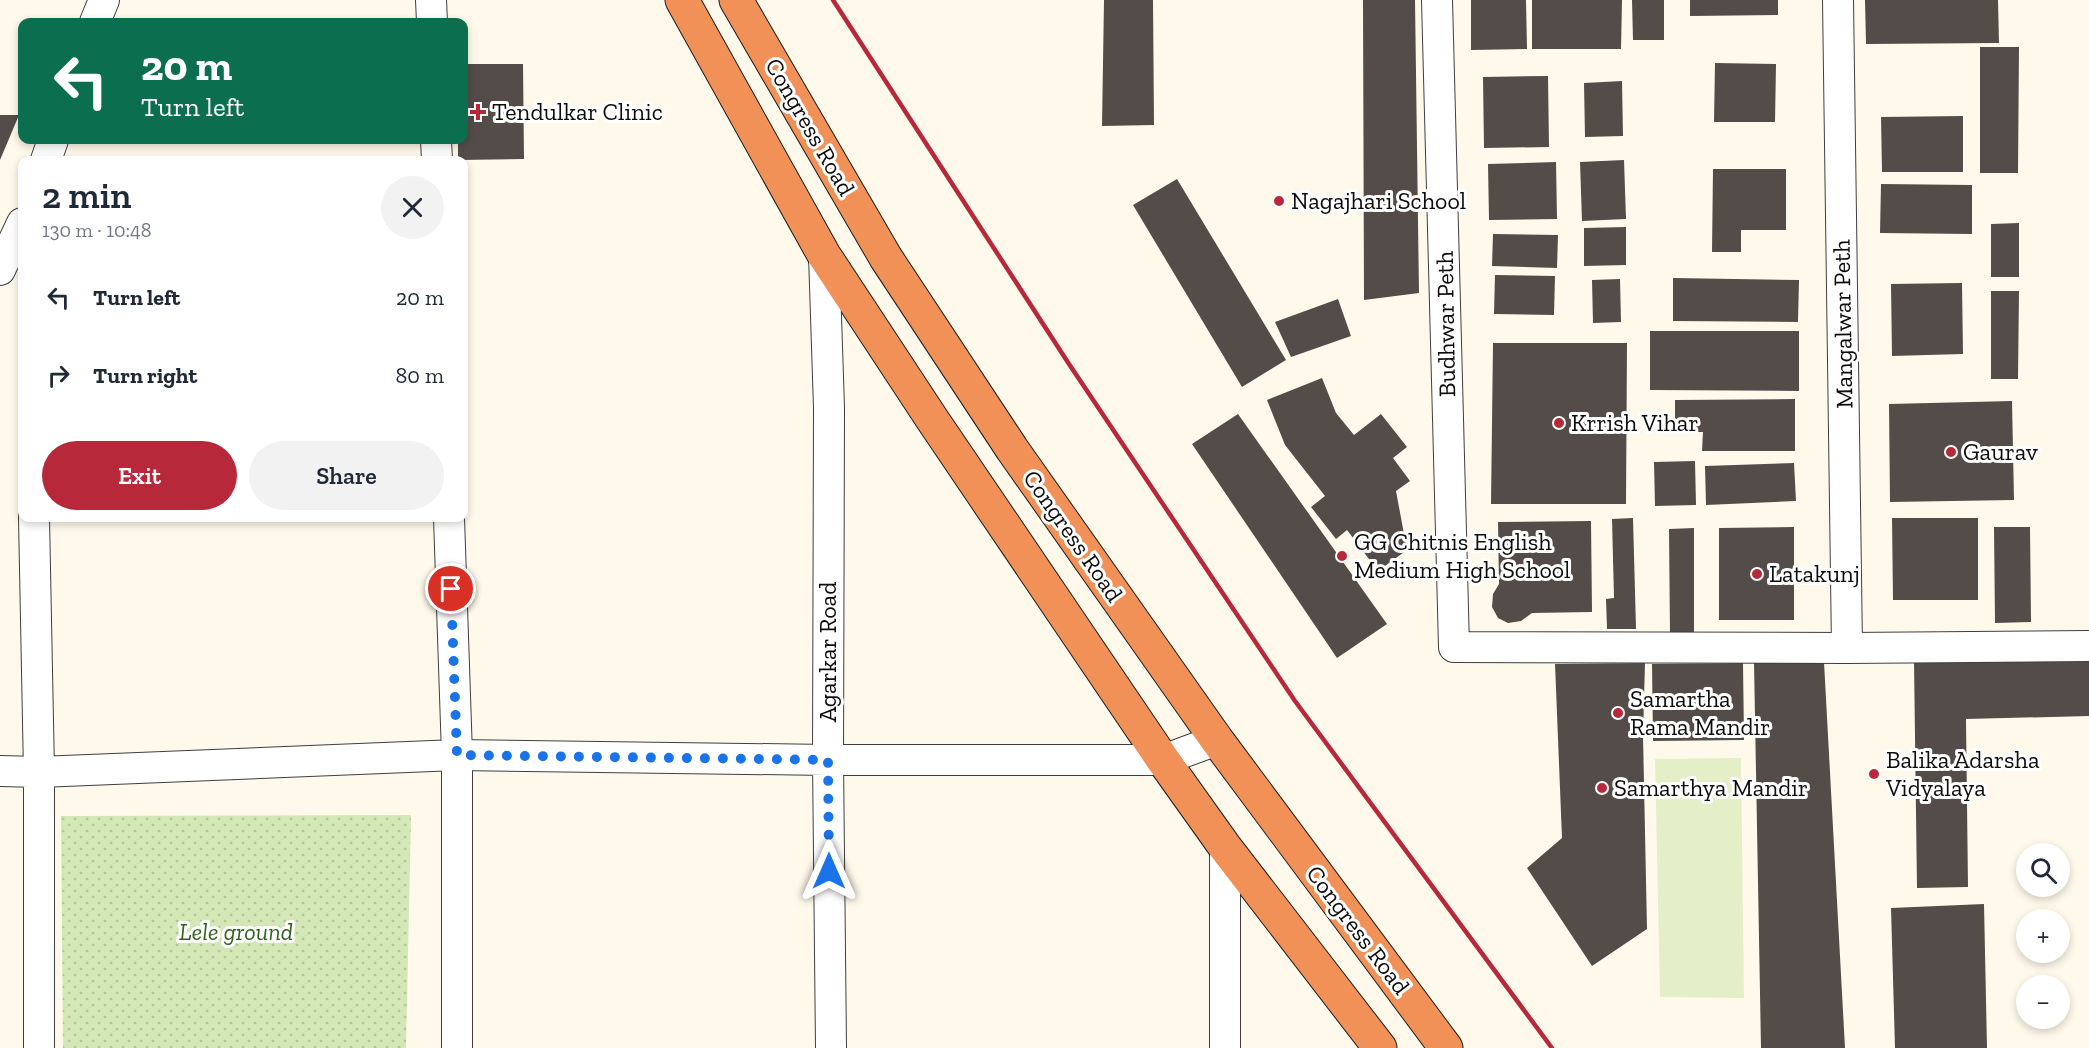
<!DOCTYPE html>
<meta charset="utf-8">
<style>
:root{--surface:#fff;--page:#f2f2f3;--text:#1f2937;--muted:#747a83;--accent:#b8283b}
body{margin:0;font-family:"Zilla Slab",serif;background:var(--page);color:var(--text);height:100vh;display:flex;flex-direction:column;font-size:22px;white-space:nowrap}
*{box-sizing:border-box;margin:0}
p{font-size:20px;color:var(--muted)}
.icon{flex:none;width:33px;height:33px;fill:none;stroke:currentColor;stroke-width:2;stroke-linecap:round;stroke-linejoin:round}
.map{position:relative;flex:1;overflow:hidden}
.drawer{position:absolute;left:18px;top:156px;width:450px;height:366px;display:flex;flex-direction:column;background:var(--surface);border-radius:12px;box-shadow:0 3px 9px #0003}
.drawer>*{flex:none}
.hud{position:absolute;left:18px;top:18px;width:450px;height:126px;border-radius:12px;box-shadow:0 3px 9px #0003;background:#0b6e4f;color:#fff;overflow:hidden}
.fabs{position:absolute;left:2016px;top:843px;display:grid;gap:12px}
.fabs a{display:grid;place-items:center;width:54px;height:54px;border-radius:50%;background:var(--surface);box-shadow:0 3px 9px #0003;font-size:30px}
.pin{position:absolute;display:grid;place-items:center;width:51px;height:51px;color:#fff;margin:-26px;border:3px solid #fff;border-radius:50%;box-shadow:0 2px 6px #0007}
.me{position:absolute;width:66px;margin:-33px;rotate:0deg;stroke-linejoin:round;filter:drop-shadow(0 0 4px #0008)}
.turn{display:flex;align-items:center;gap:21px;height:126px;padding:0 24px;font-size:27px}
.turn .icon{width:78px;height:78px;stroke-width:2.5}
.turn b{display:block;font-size:42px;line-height:51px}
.round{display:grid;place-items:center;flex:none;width:63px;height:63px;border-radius:32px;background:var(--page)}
.overview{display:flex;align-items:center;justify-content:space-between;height:102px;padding:0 24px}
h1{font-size:36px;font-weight:600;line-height:45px}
.cta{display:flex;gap:12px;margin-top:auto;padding:12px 24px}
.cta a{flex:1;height:69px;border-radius:36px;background:var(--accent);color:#fff;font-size:24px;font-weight:600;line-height:69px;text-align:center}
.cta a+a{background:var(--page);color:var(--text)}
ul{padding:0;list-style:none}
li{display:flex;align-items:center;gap:18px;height:78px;padding:0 24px}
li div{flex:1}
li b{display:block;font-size:22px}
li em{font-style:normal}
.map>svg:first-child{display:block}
</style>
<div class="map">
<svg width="2089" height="1048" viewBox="0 0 2089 1048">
<defs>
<pattern id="park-dots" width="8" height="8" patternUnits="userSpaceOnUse" patternTransform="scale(1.5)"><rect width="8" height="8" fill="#d4e7b6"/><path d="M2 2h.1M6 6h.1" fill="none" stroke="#b5c59b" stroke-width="1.8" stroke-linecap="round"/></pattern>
</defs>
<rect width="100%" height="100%" fill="#fff9eb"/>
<path fill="url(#park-dots)" d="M411 815 406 1048H63L61 816Z"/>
<path fill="#e4efc8" d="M1741 758 1744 998 1660 997 1655 759Z"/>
<path fill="#544c48" d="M1104 0H1153L1154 125 1102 126Z
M1363 0H1415L1419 293 1364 300Z
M1471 0H1526L1527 49 1471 50Z
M1532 0H1622L1621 49H1532Z
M1632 0H1664V40H1633Z
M1690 0H1778V15L1690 16Z
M1865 0H1998L1999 43 1866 44Z
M1980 47H2019L2018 173H1980Z
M1715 63 1776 64 1775 122H1714Z
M464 64H523L524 159 458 160V140H464Z
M1548 76 1549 147 1484 148 1483 77Z
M1622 81 1623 136 1585 137 1584 83Z
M0 115H19L0 160Z
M1963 116V172H1882L1881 117Z
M1624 160 1626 219 1582 221 1580 162Z
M1556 162 1557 219 1489 220 1488 164Z
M1713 169H1786V230H1741V252H1712Z
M1177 179 1286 360 1242 387 1133 205Z
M1881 184 1972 185V234L1880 233Z
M2019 223V277H1991V224Z
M1626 227V265L1584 266V228Z
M1493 234 1558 235 1557 268 1492 266Z
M1495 275 1555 276 1554 315 1494 314Z
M1673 278 1799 280 1798 322 1673 321Z
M1620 279 1621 322 1593 323 1592 280Z
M1962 283 1963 354 1892 356 1891 284Z
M1991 291H2019L2018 379H1991Z
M1338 299 1351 336 1291 357 1275 322Z
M1650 331H1799V391L1650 390Z
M1493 343H1627L1626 504H1491Z
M1322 378 1336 413 1354 435 1381 414 1407 447 1393 458 1410 481 1396 491 1407 550 1378 571 1347 530 1336 539 1311 507 1325 496 1285 445 1267 400Z
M1795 399V451H1702L1703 432H1675V400Z
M2012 401 2014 500 1890 502 1889 404Z
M1238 414 1387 624 1337 658 1192 444Z
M1695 461 1696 505 1655 506 1654 462Z
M1794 463 1796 501 1706 505 1705 466Z
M1633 518 1636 629H1607L1606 599 1614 598 1612 519Z
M1892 518H1978V600H1893Z
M1591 521 1592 612 1532 613 1521 621 1508 623 1498 618 1492 607 1493 594 1499 584 1498 522Z
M1794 527V620H1719V528Z
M1994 527H2030L2031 622 1995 623Z
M1694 528V634L1670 635 1669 529Z
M2089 659V716L1966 719 1968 887 1917 888 1914 661Z
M1754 662H1824L1845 1048H1761Z
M1645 663 1643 735 1647 929 1592 966 1527 868 1562 838 1555 664Z
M1743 663 1744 740 1653 741 1652 664Z
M1984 904 1987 1048H1895L1891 908Z"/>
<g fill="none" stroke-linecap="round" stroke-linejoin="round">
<defs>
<path id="minor" d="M431 0 432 22
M1437 0 1454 647 1847 648 2089 646
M1838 0 1847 648
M95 22 104 0
M436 140 437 160
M46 160 53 140
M824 255 829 408 828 760 831 1048
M0 270 22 223
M34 518 39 772V1048
M449 518 457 755V1048
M0 771 39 772 457 755 828 760H1163L1217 740
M1225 1048V847"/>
<path id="highway" d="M682 0 824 255 932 419 1163 760 1225 847 1380 1048
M736 0 886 258 1012 449 1217 740 1446 1048"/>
</defs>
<use href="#minor" stroke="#3f3f3f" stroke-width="32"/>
<use href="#highway" stroke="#1d1d1d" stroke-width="35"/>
<use href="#minor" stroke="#fff" stroke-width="30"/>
<use href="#highway" stroke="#f19057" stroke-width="33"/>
<path stroke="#b8283b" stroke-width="4.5" d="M833 0 1069 364 1295 701 1552 1048"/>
</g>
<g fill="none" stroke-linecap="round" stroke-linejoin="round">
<path stroke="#1a73e8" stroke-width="10" stroke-dasharray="0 18" d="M451 589 457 755 828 760 829 871"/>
</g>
<g fill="#b8283b" stroke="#fff" stroke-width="2">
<path d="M475 103h6v6h6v6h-6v6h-6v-6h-6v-6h6z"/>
<circle cx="1279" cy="201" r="6"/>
<circle cx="1559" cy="423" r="6"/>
<circle cx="1951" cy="452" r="6"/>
<circle cx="1342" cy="556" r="6"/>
<circle cx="1757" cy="574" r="6"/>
<circle cx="1618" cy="713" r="6"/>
<circle cx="1874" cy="774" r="6"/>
<circle cx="1602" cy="788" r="6"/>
</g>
<g text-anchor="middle" stroke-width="6" stroke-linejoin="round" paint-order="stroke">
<g font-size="24" fill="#0c0c0c" stroke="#fff" text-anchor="start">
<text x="492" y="120">Tendulkar Clinic</text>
<text x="1291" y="209">Nagajhari School</text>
<text x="1571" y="431">Krrish Vihar</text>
<text x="1963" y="460">Gaurav</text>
<text x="1354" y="550">GG Chitnis English<tspan x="1354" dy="28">Medium High School</tspan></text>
<text x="1769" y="582">Latakunj</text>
<text x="1630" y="707">Samartha<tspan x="1630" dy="28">Rama Mandir</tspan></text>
<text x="1886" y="768">Balika Adarsha<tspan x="1886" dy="28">Vidyalaya</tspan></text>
<text x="1614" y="796">Samarthya Mandir</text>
</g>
<g font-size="24" fill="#0c0c0c" stroke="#fff">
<text transform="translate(810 127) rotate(60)" y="8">Congress Road</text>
<text transform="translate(1446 324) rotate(-91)" y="8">Budhwar Peth</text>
<text transform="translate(1843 324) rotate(-91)" y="8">Mangalwar Peth</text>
<text transform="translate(1073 536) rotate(55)" y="8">Congress Road</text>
<text transform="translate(828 652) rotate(-90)" y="8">Agarkar Road</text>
<text transform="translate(1358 930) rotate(53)" y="8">Congress Road</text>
</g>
<g font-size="24" font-style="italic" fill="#32611e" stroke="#fff">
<text x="236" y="940">Lele ground</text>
</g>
</g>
</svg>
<div class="fabs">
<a><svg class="icon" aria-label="search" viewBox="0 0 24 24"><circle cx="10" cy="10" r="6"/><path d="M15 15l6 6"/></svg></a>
<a>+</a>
<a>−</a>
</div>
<div class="pin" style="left:451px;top:589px;background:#d93025"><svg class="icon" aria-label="arrive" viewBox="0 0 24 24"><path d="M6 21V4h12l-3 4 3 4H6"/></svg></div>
<svg class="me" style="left:829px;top:871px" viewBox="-20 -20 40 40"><path d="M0-17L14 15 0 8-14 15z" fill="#1a73e8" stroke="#fff" stroke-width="4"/></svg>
<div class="hud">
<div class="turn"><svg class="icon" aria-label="left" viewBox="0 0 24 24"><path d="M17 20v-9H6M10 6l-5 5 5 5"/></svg><div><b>20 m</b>Turn left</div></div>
</div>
<section class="drawer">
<div class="overview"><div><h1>2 min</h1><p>130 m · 10:48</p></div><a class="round"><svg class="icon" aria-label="close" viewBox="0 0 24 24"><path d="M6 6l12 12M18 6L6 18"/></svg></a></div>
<ul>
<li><svg class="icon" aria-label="left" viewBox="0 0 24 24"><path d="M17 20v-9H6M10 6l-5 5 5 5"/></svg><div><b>Turn left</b></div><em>20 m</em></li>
<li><svg class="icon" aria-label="right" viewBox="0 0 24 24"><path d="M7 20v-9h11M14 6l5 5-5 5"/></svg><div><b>Turn right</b></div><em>80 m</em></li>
</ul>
<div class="cta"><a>Exit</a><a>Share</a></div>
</section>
</div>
